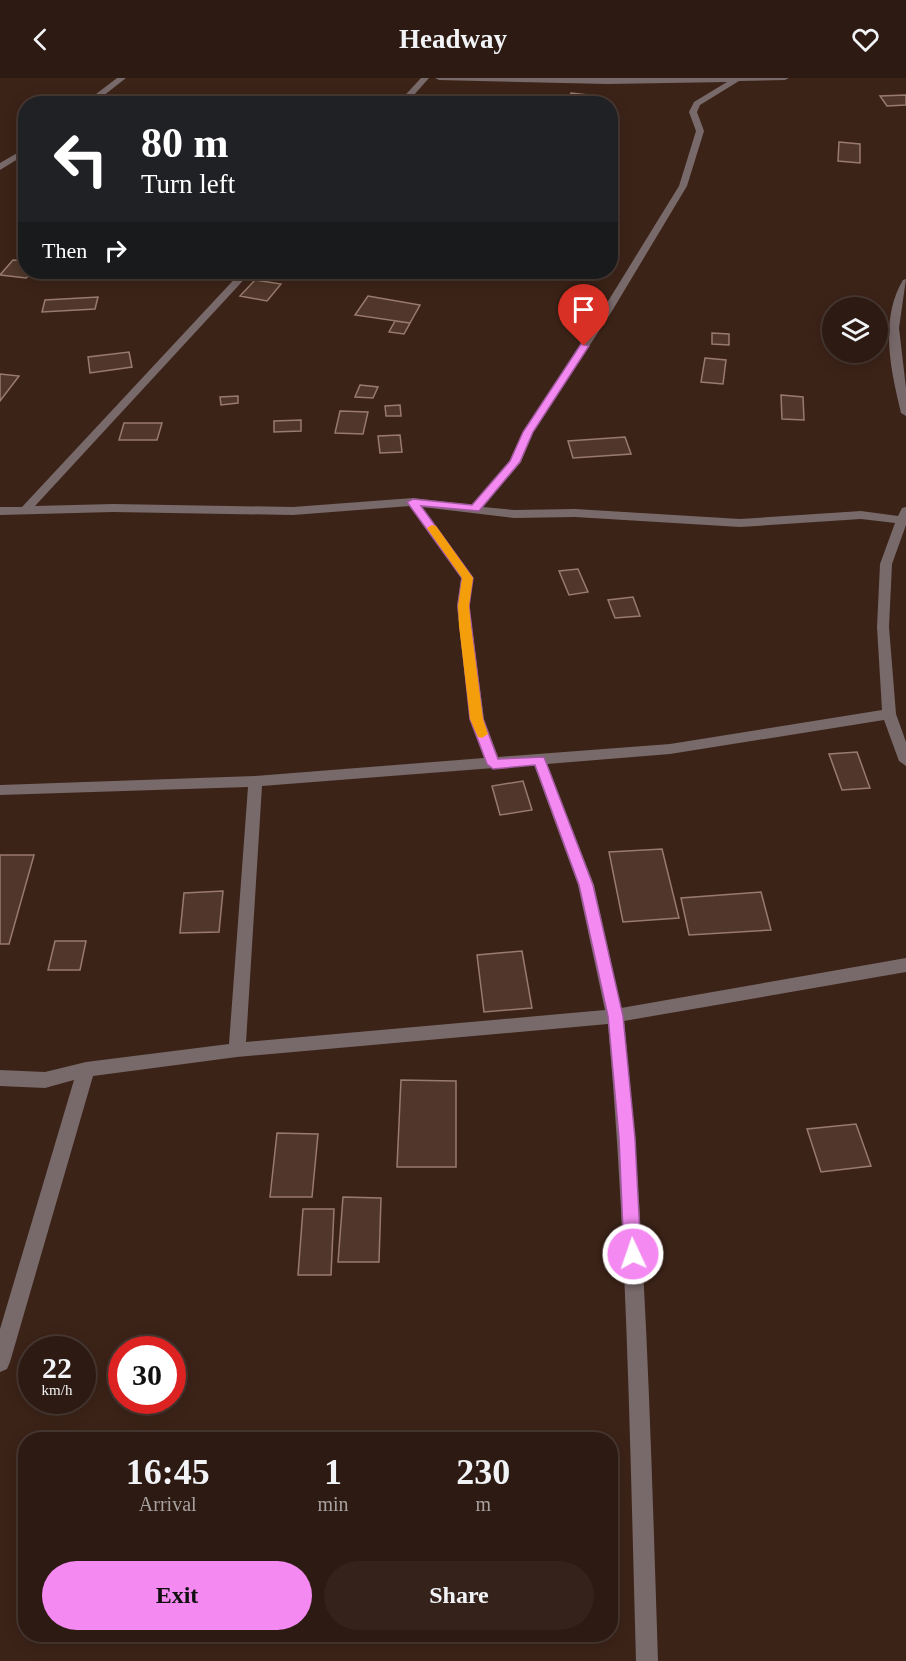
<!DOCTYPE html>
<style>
:root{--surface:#2d1a12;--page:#35231b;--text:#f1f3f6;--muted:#a7a19f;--line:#483832;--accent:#f489f1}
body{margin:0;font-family:"Times New Roman",serif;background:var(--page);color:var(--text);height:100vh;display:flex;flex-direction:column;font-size:22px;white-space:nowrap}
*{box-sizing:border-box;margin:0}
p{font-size:20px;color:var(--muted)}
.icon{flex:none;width:33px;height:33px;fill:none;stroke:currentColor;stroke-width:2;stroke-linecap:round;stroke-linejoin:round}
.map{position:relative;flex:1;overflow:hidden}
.details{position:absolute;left:18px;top:1354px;width:600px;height:210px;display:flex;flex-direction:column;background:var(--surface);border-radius:24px;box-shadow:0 3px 15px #0003,0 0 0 2px var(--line)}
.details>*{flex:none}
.guide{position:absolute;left:18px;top:18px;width:600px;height:183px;border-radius:24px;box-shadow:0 3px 15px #0003,0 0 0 2px var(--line);background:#202124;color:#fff;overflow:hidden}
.controls{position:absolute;left:822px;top:219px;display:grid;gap:12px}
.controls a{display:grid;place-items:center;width:66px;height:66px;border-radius:50%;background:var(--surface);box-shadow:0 3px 15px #0003,0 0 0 2px var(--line);font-size:30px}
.speed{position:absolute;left:18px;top:1258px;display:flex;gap:12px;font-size:30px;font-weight:700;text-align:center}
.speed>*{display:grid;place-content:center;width:78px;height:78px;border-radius:50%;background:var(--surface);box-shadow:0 3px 15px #0003,0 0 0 2px var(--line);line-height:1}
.speed small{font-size:15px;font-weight:400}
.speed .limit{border:9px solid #d22;background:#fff;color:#111}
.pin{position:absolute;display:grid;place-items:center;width:51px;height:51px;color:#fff;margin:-62px -26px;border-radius:50% 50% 50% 0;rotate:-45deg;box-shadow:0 0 6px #0007}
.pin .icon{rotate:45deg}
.me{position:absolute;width:66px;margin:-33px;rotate:357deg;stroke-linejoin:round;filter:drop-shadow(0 0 4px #0008)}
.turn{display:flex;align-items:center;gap:21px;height:126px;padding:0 24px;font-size:27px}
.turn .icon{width:78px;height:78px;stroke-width:2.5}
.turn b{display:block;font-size:42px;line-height:51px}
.then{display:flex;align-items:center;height:57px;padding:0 24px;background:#0003;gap:12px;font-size:22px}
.eta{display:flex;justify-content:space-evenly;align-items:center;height:102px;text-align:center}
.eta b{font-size:36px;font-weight:800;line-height:42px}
.action{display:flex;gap:12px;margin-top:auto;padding:12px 24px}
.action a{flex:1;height:69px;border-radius:36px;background:var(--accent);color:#111;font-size:24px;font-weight:800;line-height:69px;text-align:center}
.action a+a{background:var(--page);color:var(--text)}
header{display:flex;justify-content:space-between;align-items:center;height:78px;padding:0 24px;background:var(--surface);font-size:27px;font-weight:800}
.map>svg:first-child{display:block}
</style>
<header><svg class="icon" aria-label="back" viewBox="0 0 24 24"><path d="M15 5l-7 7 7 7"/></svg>Headway<svg class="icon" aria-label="heart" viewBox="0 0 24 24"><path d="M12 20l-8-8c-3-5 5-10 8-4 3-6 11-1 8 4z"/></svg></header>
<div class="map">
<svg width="906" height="1583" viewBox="0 0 906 1583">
<rect width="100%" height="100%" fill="#3c2318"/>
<path fill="#51372b" stroke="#997a6e" stroke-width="1.5" d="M571 15 596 18 593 26H566Z
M906 17V27L887 28 880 18Z
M839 64 860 66V85L838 83Z
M13 182 26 183V194H33L26 200 0 197Z
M453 194H508V200L452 197Z
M255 202 281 206 267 223 240 218Z
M368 218 420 227 410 245 355 237Z
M98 219 95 231 42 234 45 222Z
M395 243 410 245 404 256 389 254Z
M712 255 729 256V267L712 266Z
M129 274 132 289 90 295 88 279Z
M705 280 726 282 723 306 701 304Z
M0 296 19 298 0 323Z
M360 307 378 309 373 320 355 319Z
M781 317 803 319 804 342 782 341Z
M238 318V325L221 327 220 319Z
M400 327 401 338H386L385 328Z
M340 333 368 334 363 356 335 355Z
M301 342V353L274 354V343Z
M124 345H162L157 362H119Z
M400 357 402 374 380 375 378 358Z
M625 359 631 376 573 380 568 363Z
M578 491 588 514 569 517 559 493Z
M633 519 640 538 615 540 608 522Z
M857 674 870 710 842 712 829 676Z
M523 703 532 732 500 737 492 708Z
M662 771 679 840 623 844 609 774Z
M0 777H34L9 866H0Z
M223 813 219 854 180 855 184 815Z
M761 814 771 852 689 857 681 820Z
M55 863H86L80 892H48Z
M522 873 532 930 484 934 477 877Z
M401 1002 456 1003V1089H397Z
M856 1046 871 1088 821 1094 807 1051Z
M277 1055 318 1056 312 1119H270Z
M343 1119 381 1120 379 1184H338Z
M303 1131H334L331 1197H298Z"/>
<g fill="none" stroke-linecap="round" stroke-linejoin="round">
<path fill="#78696a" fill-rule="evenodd" d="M117 0H126L93 26H83Z
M421 0H429L406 26H397Z
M435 0H789L785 2 739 3 700 27 697 34 704 53 687 108 612 233 533 354 521 384 483 429 514 432 575 431 740 441 861 433 898 438 902 430 906 429V447L892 486 889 549 896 636 906 664V688L899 683 884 642 670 676 547 686 594 807 621 930 906 880V894L624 943C646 1156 651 1370 658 1583H636C630 1370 627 1158 608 946L237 979 93 998 10 1284 7 1291 0 1294V1251L74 1002 45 1010 0 1008V992L45 994 86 984 229 966 248 709 0 717V707L255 698 484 680 470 641 457 528 461 500 410 428 293 437 113 434 0 437V429H22L241 194H251L35 428 113 426 293 429 413 420 472 427 510 383 523 354 602 233 679 108 696 53 689 34 694 24 727 4 608 6 439 2ZM422 429 514 440 575 439 740 449 861 441 895 445 880 486 877 549 882 632 670 666 498 679 484 641 469 528 473 500ZM534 687 578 807 605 932 246 964 262 708Z
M26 70V76L0 92V85Z
M906 201 899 250 906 310V338L901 335C891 293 879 242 903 202Z"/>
</g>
<path fill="#f489f1" stroke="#9f599d" stroke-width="1.5" d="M581 266 589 268 533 354 520 384 479 433 421 428 473 500 469 528 483 641 498 681 544 679 593 807 623 938 635 1060 641 1176 639 1182 633 1185 627 1182 624 1176 619 1060 608 938 579 807 535 687 493 691 487 686 470 641 458 528 462 500 407 424 413 421 472 427 510 383 523 354Z"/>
<path fill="#f59e0b" d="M432 447 436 448 473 500 469 528 471 548 483 641 488 656 482 660 478 659 470 641 459 548 458 528 462 500 427 450Z"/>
</svg>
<div class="controls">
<a><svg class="icon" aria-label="layers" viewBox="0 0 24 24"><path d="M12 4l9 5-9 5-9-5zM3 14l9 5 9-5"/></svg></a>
</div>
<div class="speed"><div>22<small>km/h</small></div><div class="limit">30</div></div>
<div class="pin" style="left:584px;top:268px;background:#d93025"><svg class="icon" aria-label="arrive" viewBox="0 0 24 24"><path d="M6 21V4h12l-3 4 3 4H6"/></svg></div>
<svg class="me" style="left:633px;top:1176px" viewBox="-20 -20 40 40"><circle r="17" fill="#f489f1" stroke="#fff" stroke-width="3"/><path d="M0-11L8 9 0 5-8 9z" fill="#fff"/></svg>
<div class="guide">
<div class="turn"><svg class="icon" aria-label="left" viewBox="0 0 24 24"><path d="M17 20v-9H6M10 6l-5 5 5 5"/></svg><div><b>80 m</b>Turn left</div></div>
<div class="then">Then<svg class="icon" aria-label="right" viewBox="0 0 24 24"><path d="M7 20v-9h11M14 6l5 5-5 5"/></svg></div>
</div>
<section class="details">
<div class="eta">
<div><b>16:45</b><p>Arrival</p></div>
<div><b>1</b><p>min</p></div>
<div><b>230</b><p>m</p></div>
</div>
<div class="action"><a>Exit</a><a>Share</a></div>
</section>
</div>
